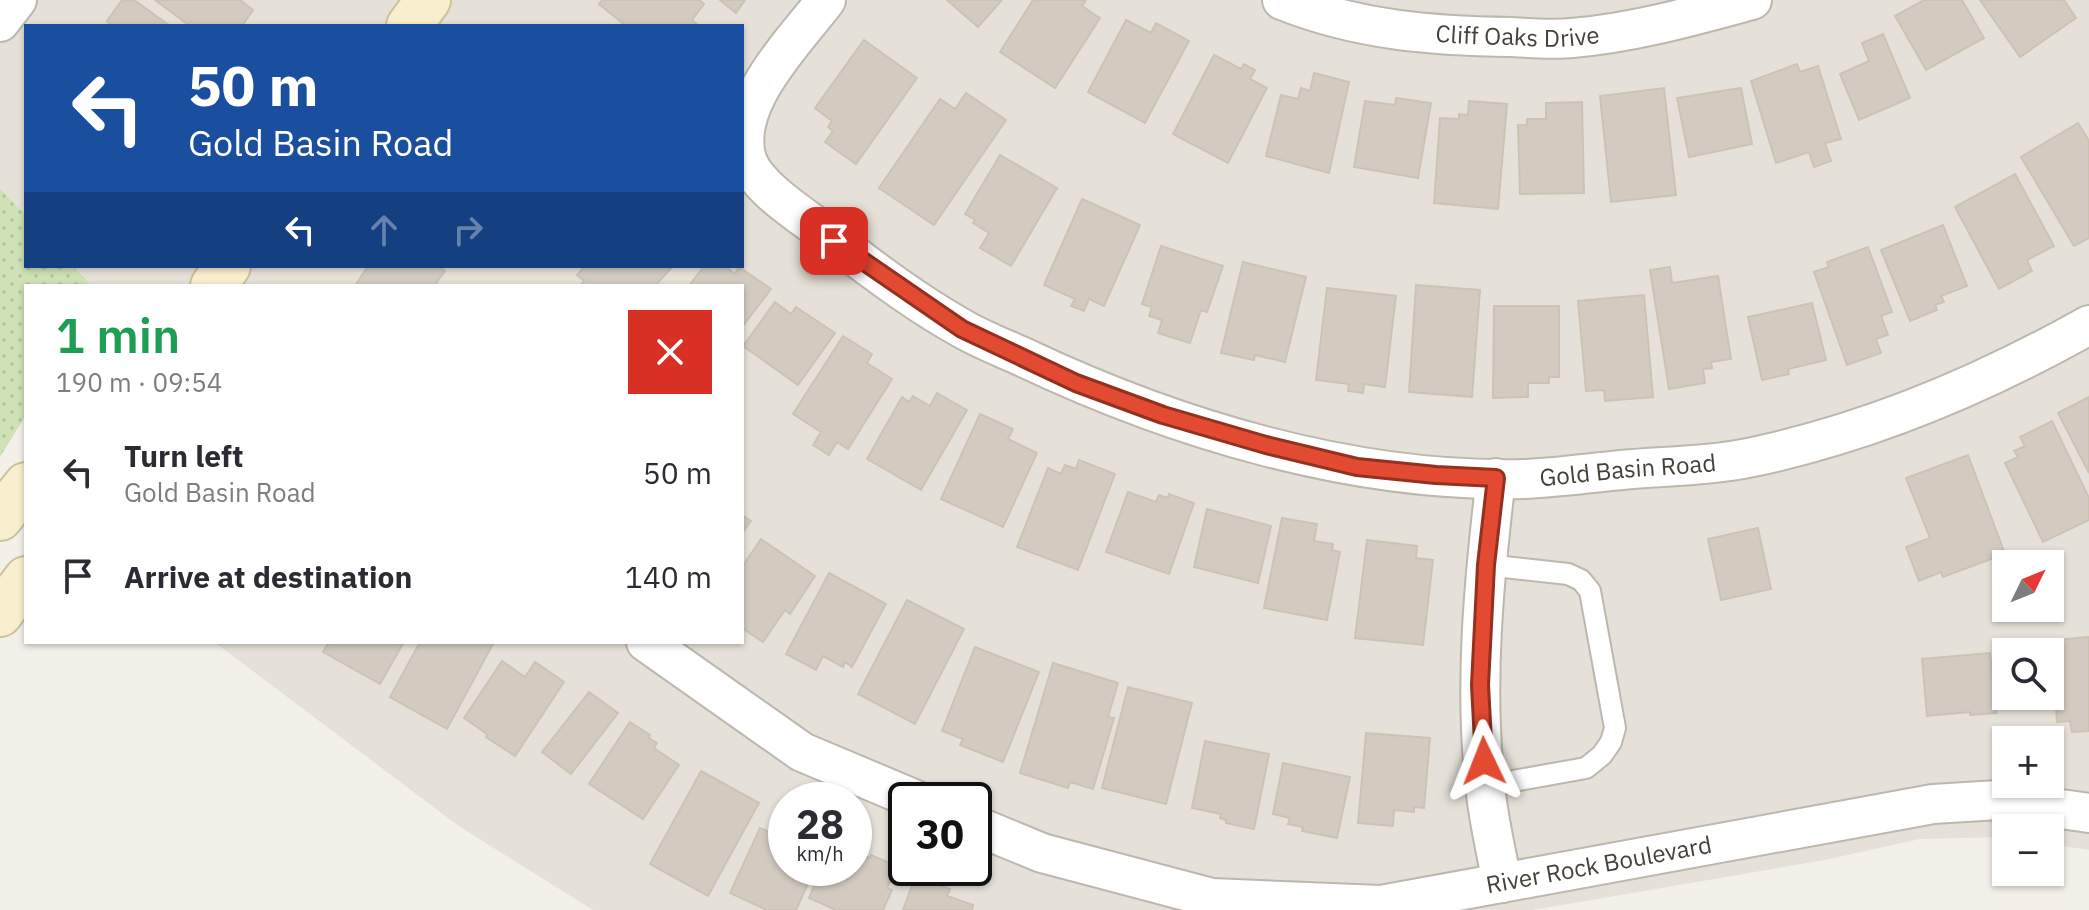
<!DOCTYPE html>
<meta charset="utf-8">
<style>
:root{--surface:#fff;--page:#f2f2f3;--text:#2b2b33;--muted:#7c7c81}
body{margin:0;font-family:"IBM Plex Sans",sans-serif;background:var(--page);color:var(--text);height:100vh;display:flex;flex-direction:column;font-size:30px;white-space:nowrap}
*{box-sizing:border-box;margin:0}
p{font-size:26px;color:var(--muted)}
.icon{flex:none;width:44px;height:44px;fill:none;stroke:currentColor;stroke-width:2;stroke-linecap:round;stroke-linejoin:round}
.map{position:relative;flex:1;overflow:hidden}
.side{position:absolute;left:24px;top:284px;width:720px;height:360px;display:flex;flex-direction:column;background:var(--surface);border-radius:0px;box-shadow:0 2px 6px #0004}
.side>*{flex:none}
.guide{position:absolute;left:24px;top:24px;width:720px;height:244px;border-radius:0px;box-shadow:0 2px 6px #0004;background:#1a4fa0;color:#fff;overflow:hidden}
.needle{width:52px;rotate:47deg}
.controls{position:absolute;left:1992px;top:550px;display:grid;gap:16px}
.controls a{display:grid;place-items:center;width:72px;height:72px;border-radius:0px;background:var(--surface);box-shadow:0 2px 6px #0004;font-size:40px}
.speed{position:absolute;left:768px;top:782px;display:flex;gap:16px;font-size:40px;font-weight:700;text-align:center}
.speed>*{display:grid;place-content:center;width:104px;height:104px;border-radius:50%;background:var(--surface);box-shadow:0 2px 6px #0004;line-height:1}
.speed small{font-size:20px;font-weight:400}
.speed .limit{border:4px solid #111;border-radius:12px;background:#fff;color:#111}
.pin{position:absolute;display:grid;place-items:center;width:68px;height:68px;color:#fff;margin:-34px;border-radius:16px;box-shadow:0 4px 12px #0006}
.me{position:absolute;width:88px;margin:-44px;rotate:358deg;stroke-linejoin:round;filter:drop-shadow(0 0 6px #0008)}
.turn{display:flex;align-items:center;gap:28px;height:168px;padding:0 32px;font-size:36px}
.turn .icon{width:104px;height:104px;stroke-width:2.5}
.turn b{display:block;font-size:56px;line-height:68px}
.lanes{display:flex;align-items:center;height:76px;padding:0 32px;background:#0003;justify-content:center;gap:40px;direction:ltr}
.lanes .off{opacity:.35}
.round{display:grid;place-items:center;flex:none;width:84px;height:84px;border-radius:0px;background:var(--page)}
.summary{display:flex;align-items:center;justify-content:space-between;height:136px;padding:0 32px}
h1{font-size:48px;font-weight:600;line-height:60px;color:#1e9e55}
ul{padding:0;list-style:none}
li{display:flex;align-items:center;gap:24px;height:104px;padding:0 32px}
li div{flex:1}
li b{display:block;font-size:30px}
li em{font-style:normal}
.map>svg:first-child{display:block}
</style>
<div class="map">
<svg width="2089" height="910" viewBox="0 0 2089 910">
<defs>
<pattern id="grass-dots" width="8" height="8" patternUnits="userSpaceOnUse" patternTransform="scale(2)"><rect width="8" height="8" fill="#cfe2b6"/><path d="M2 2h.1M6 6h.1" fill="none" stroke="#b3c39d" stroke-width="1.8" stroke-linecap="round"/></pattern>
</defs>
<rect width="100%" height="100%" fill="#f3f0e9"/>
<path fill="#e6e1d8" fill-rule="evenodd" d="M0 0H2089V850L2050 844V828H2006V837L1920 839 1825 860 1533 910H593L460 827 214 642H742V286H92L73 266H742V26H26V216L0 188ZM2006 564H2050V608H2006ZM2006 652H2050V696H2006ZM2006 740H2050V784H2006ZM786 800H854V868H786ZM906 800H974V868H906Z"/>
<path fill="url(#grass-dots)" d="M0 188 26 216V266H73L92 286H26V415L0 457Z"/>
<path fill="#d3cbc0" stroke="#cdc3b4" stroke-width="2" d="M122 0H134L170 26H113L107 21Z
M155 0H240L253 10 242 26H190Z
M602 0H699L704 4 692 20 699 26H626L599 4Z
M720 0H745L736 13Z
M947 0H1002L978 27Z
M1033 0H1086L1082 6 1100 18 1055 88 1000 52Z
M1924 0H1962L1984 38 1926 70 1895 16Z
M1980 0H2064L2076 18 2020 57Z
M1126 20 1151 33 1156 23 1189 41 1145 123 1088 92Z
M1883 34 1910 98 1859 120 1840 74 1869 61 1862 43Z
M864 40 917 78 856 164 825 142 833 131 828 127 832 121 815 108Z
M1214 55 1241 69 1244 64 1255 70 1250 79 1267 88 1228 163 1173 134Z
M1797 64 1800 72 1818 66 1841 139 1825 143 1831 161 1814 167 1809 152 1776 163 1751 81Z
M1314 73 1349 82 1329 173 1266 156 1281 95 1298 99 1301 88 1310 91Z
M1664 88 1676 195 1611 202 1600 96Z
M1741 88 1752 144 1689 157 1677 98Z
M966 93 1006 120 934 225 879 188 940 99 955 109Z
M1396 98 1431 103 1418 178 1354 167 1365 101 1395 105Z
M1469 101 1507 104 1498 209 1434 203 1440 118 1459 119V114L1468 115Z
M1582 102 1584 193 1520 194 1518 125H1527V119H1546V103Z
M2078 123 2089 141V238L2074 246 2021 157Z
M1000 155 1057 188 1011 266 980 248 989 233 973 223 975 220 965 214Z
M2015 174 2054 246 2027 260 2032 271 1999 289 1955 207Z
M1082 199 1140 225 1104 306 1089 299 1084 311 1071 306 1075 299 1044 285Z
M1943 225 1967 286 1941 296 1944 302 1935 305 1937 310 1910 321 1881 250Z
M1161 246 1223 266 1207 312 1201 310 1190 343 1158 333 1162 320 1149 316 1152 307 1142 304Z
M1868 247 1892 312 1881 316 1888 335 1876 339 1881 353 1847 365 1814 272 1829 267 1827 262Z
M1243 262 1306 277 1285 362 1255 355 1254 360 1221 353Z
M368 266H437L445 271 434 286H355Z
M585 266H673L655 286H580L584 281 577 275Z
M704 266H725L735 274 739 267 771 289 742 327V286H689Z
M1670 267 1672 283 1718 276 1731 359 1711 362 1712 368 1703 369 1705 383 1669 389 1650 270Z
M1416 285 1480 290 1472 397 1409 392Z
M1327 288 1396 296 1385 387 1364 384 1363 393 1348 391 1349 384 1316 380Z
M1644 295 1653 397 1605 401 1604 390 1586 391 1578 301Z
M775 302 791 314 796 307 835 333 798 385 743 346Z
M1812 303 1826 360 1788 369 1789 374 1762 380 1748 317Z
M1494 306H1559V377H1549V383H1528V397L1493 398Z
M843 336 872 354 867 363 892 379 848 449 837 442 829 455 813 445 821 432 793 414Z
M937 393 967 410 921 490 867 459 902 397 909 402 913 396 930 406Z
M2089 397V473L2058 413Z
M980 414 1013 429 1008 439 1037 453 1003 527 941 499Z
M2052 421 2089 498V520L2043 542 2005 463 2018 457 2014 451 2025 446 2020 437Z
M1968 455 2005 554 1943 577 1941 572 1919 581 1906 547 1930 538 1906 478Z
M1079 460 1115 474 1078 570 1017 547 1048 468 1061 474 1065 465 1076 469Z
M1128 492 1156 502 1159 495 1168 498 1169 494 1194 503 1169 574 1106 552Z
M1207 509 1271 526 1258 583 1194 567Z
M742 515 751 521 742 533Z
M1282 518 1317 524 1314 541 1333 544 1332 550 1340 552 1327 620 1264 608Z
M1758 528 1771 589 1721 600 1708 539Z
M761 539 815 576 790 614 785 610 763 642 742 628V567Z
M1367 540 1417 546 1416 558 1433 560 1423 645 1355 638Z
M829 573 886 604 852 667 845 662 843 667 823 656 816 670 786 654Z
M907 600 964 629 915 724 858 694Z
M2089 637V731L2072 732 2070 721 2057 722 2056 705 2038 707 2037 696H2050V652H2033L2032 642Z
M329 642H404L380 684 323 652Z
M420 642H494L447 729 390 697Z
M975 647 1039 672 1003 762 960 745 963 739 942 731Z
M1990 653 1996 713 1970 715V712L1927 716 1922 659Z
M502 661 525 677 535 662 564 682 515 756 486 737 487 734 464 718Z
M1053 663 1118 683 1108 717 1114 718 1093 789 1070 782 1068 788 1020 773Z
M1128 687 1192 703 1166 804 1102 788Z
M589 692 618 713 571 774 542 752Z
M630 722 650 735 649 738 657 743 654 748 679 765 643 819 589 784Z
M1366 733 1430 738 1424 808 1414 807V812L1394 810 1393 826 1358 823Z
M1205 741 1269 754 1254 829 1226 823V820L1220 818 1221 814 1192 808Z
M1283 763 1350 777 1337 838 1302 831 1303 827 1288 824 1290 818 1273 814Z
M701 771 759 803 708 896 650 864Z
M771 826 786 833V868H815L796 910H767L730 893 760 828 769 832Z
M854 853 870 858 871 855 897 866 887 888 892 890 883 910H836L809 898 822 868H854Z
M915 877 950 889 947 896 973 905 972 910H903Z"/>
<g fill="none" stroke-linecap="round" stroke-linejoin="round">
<defs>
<path id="lane" d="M1485 786 1586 768 1602 755 1611 742 1615 728 1590 591 1581 580 1568 574 1486 565"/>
<g id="street">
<path id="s1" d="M826 0C796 40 733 101 746 156 753 186 804 217 828 235 868 267 918 304 963 329 982 340 1003 348 1023 357 1175 429 1353 483 1523 479 1556 478 1589 473 1622 470 1665 466 1711 466 1753 457 1871 432 1984 384 2089 325"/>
<path id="s2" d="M1282 0C1357 30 1431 36 1511 37 1531 38 1552 40 1572 38 1633 33 1693 16 1752 0"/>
<path d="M0 22 17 0"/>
<path d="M1496 478C1484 579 1474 683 1485 785 1488 818 1496 850 1502 883"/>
<path d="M646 642 802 752 916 800"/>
<path id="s3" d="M974 825 1042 853 1212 898 1381 905 1933 804 1998 800 2089 813"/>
</g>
<path id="secondary" d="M409 26 428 0
M213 286 228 266
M0 518 26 485
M0 614 26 579"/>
</defs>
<use href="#lane" stroke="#bdb7ad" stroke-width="24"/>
<use href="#street" stroke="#bdb7ad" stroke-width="42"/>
<use href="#secondary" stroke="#cdc19e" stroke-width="48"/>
<use href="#lane" stroke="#fff" stroke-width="20"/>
<use href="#street" stroke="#fff" stroke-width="38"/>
<use href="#secondary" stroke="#f9eecd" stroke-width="44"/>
</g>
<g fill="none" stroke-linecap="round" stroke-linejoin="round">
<defs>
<path id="route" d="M834 241 962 329 1076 383 1163 415 1266 445 1357 467 1436 475 1496 478 1486 565 1480 685 1484 761"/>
</defs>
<use href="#route" stroke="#933020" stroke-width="20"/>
<use href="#route" stroke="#e24a31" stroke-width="14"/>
</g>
<g text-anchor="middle" stroke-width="7" stroke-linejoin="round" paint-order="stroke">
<g font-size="24" fill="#464038" stroke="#fff">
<text dy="8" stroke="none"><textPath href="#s2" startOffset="240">Cliff Oaks Drive</textPath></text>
<text dy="8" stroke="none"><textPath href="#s1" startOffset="1152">Gold Basin Road</textPath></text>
<text dy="8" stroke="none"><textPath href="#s3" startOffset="640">River Rock Boulevard</textPath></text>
</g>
</g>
</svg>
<div class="controls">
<a><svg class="needle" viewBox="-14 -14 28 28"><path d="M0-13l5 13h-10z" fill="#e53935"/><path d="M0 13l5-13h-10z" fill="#7c7c81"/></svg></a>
<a><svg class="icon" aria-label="search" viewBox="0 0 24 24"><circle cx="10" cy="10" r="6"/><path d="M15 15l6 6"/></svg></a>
<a>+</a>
<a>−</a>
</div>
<div class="speed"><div>28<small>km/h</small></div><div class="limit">30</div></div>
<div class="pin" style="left:834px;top:241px;background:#d93025"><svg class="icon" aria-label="arrive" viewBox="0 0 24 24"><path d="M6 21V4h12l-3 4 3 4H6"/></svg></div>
<svg class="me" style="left:1484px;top:761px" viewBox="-20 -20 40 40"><path d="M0-17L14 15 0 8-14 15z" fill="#e24a31" stroke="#fff" stroke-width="4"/></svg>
<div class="guide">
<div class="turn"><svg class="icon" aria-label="left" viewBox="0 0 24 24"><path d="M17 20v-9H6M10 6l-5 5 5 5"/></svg><div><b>50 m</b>Gold Basin Road</div></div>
<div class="lanes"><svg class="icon" aria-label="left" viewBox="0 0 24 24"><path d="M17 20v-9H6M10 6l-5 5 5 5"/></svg><svg class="icon off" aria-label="ahead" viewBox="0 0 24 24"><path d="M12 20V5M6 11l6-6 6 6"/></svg><svg class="icon off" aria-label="right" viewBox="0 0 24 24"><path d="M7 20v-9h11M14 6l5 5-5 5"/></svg></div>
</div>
<section class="side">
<div class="summary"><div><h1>1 min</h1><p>190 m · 09:54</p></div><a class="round" style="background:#d93025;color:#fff"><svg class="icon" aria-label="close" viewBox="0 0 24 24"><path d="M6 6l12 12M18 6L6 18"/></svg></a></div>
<ul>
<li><svg class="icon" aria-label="left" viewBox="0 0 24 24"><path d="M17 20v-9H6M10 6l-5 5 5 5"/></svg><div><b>Turn left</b><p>Gold Basin Road</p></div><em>50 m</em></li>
<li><svg class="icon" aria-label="arrive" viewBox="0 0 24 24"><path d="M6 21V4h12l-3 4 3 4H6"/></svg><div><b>Arrive at destination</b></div><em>140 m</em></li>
</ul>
</section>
</div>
